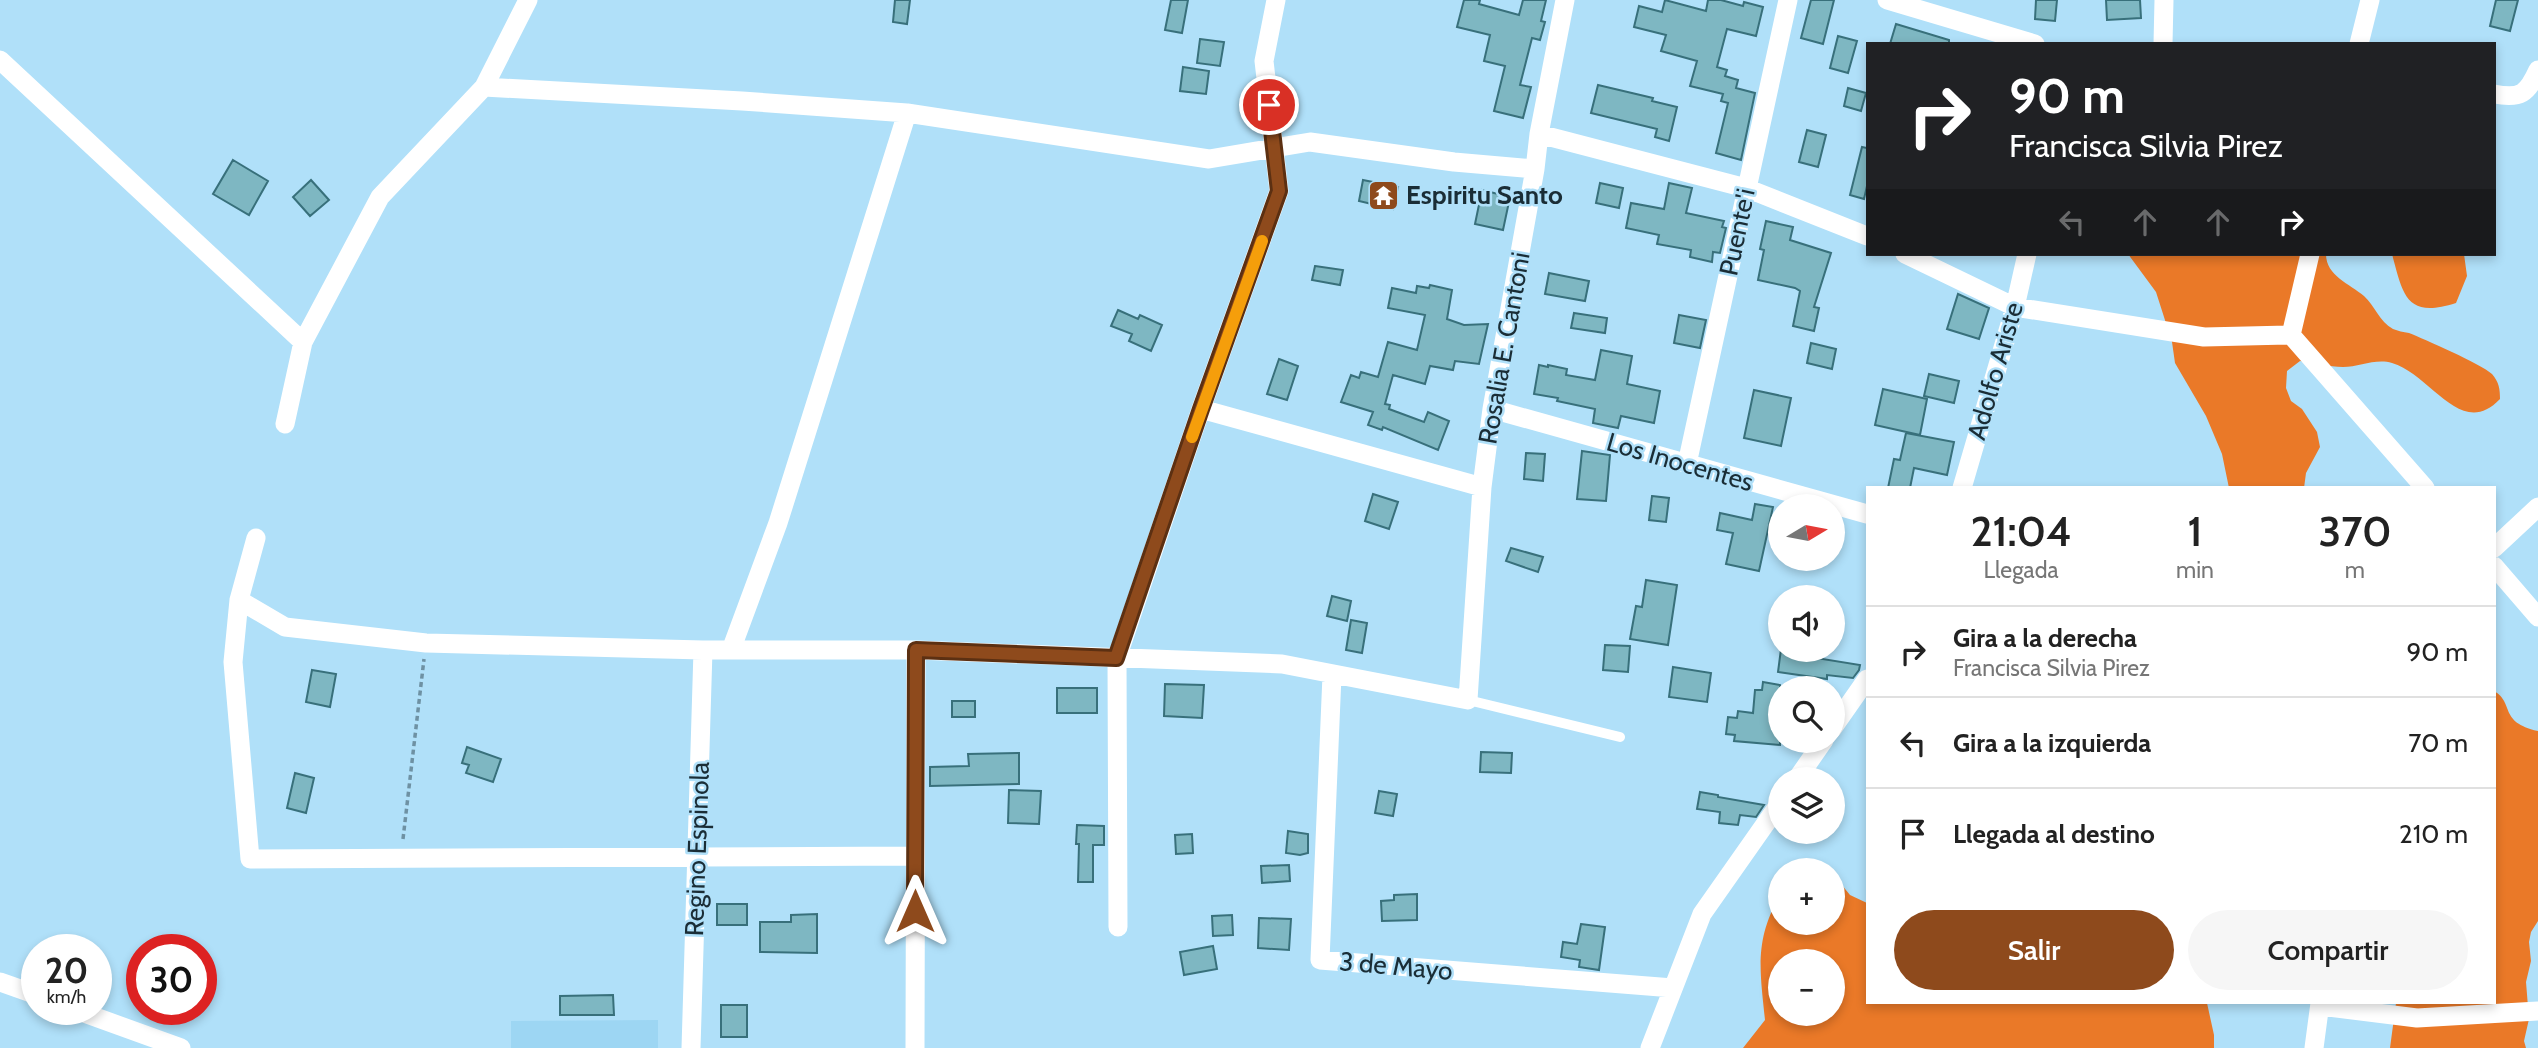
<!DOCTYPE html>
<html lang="es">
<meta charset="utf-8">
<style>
:root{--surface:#fff;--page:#f6f6f6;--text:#222;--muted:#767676;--line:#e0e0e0;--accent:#8e4a1c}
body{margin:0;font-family:Cabin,sans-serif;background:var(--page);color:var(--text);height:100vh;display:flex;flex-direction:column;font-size:26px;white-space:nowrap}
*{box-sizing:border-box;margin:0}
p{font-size:23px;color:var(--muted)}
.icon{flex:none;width:38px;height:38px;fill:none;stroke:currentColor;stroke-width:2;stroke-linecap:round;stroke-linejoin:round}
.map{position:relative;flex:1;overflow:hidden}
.panel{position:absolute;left:1866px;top:486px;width:630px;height:518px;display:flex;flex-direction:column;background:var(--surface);border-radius:0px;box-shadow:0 4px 10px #0003}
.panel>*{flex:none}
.banner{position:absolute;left:1866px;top:42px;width:630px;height:214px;border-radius:0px;box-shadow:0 4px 10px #0003;background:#202124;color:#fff;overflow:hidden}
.needle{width:46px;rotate:80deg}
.buttons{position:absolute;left:1768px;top:494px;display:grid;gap:14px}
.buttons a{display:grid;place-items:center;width:77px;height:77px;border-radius:50%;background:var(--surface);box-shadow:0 4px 10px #0003;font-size:35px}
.speed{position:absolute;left:21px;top:934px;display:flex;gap:14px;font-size:35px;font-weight:700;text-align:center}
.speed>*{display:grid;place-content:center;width:91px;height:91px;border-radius:50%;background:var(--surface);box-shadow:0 4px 10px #0003;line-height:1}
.speed small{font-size:18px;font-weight:400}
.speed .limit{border:10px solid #d22;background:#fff;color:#111}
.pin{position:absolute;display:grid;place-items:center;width:60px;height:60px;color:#fff;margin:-30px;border:4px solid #fff;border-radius:50%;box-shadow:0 2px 7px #0007}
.me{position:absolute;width:77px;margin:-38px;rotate:0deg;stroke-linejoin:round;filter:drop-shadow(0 0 5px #0008)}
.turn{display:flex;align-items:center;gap:24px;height:147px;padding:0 28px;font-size:32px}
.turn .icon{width:91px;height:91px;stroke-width:2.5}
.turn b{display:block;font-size:49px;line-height:60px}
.lanes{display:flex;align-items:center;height:66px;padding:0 28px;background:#0003;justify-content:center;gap:35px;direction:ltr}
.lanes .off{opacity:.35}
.eta{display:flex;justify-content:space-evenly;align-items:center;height:119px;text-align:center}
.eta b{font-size:42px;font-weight:600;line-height:49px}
.cta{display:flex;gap:14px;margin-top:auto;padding:14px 28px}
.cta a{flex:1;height:80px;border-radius:42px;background:var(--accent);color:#fff;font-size:28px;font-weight:600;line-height:80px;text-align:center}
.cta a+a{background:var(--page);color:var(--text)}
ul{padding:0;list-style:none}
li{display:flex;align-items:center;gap:21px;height:91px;padding:0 28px;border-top:2px solid var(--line)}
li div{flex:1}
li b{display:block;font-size:26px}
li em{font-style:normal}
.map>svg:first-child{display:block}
</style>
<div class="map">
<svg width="2538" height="1048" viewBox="0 0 2538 1048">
<rect width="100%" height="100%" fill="#b0e0f9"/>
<path fill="#9dd6f3" d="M658 1020V1048H511V1021Z"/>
<path fill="#ea7928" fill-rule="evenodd" d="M2128 254H2326C2326 276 2350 284 2364 296 2375 306 2379 321 2393 329 2398 331 2403 332 2409 333 2424 339 2481 364 2492 374 2499 382 2500 389 2500 399 2461 440 2432 375 2392 363 2376 358 2359 367 2343 367 2329 367 2314 363 2300 361L2287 371 2286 388 2291 401 2302 409 2317 432 2320 447 2306 473 2304 488H2229L2222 454 2206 416 2175 363 2172 342 2156 292Z
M2392 254H2464L2467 276 2456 303C2406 319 2403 295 2392 254Z
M2494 691C2515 703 2498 722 2538 731V921L2531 932 2529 942 2531 961 2526 982 2529 1019 2524 1041 2526 1048H2390L2396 1003H2494Z
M1832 873 1850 895 1867 903V1003H2207L2214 1035V1048H1743L1765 1020C1760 970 1754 941 1780 895V922H1832ZM1780 961H1832V1013H1780Z"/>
<path fill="#7eb7c2" stroke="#38707b" stroke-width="2" d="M895 0H910L907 24 893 22Z
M1171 0H1188L1182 33 1165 30Z
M1464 0H1480L1479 4 1519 15 1523 0H1546L1541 21 1545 22 1540 40 1532 38 1520 85 1531 87 1523 118 1494 111 1505 66 1484 61 1490 35 1457 27Z
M1665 0 1706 11 1708 0H1721L1743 6 1744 2 1763 7 1756 36 1727 29 1717 67 1727 70 1725 76 1738 80 1736 88 1755 93 1741 160 1716 153 1728 103 1721 101 1723 94 1690 86 1697 61 1661 51 1666 35 1634 27 1639 6 1662 12Z
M1811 0H1834L1823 44 1801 38Z
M2036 0H2057L2055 21 2035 19Z
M2106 0H2140L2141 18 2107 20Z
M2496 0H2518L2510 31 2490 26Z
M1896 24 1949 40V44H1890Z
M1838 36 1857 41 1848 73 1830 68Z
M1200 39 1224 42 1220 66 1197 63Z
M1183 67 1209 71 1206 94 1180 91Z
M1598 85 1653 98 1652 101 1677 107 1669 141 1655 137 1657 129 1591 113Z
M1848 88 1866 93 1861 111 1844 106Z
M1807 130 1826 135 1818 167 1799 162Z
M1862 147 1867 148V186L1864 199 1850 195Z
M233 160 268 181 249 215 213 194Z
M311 180 329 200 310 216 293 197Z
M1363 180 1398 187 1393 209 1359 201Z
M1600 183 1623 188 1619 208 1596 203Z
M1669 183 1692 188 1686 213 1724 221 1722 227 1726 228 1720 253 1713 252 1712 262 1690 257 1691 250 1657 244 1659 235 1626 228 1631 203 1664 209Z
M1482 190 1510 197 1503 230 1475 224Z
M1766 221 1793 227 1790 240 1831 253 1814 307 1819 308 1814 331 1793 326 1800 291 1795 288 1758 280 1764 250 1760 249Z
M1315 266 1343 270 1340 285 1312 280Z
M1549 273 1589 281 1585 301 1545 294Z
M1430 285 1452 290 1447 319 1464 325 1488 324 1479 364 1455 361 1453 370 1430 366 1425 384 1393 375 1385 404 1390 405 1389 409 1424 422 1428 412 1449 421 1438 450 1383 427 1382 430 1368 425 1373 412 1341 402 1351 375 1359 378 1361 372 1378 377 1388 342 1417 350 1425 315 1388 308 1392 288 1416 293 1417 286 1429 288Z
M1958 294 1989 308 1979 339 1947 329Z
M1118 310 1138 319 1140 315 1162 325 1151 351 1129 341 1132 334 1111 326Z
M1574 313 1607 318 1605 333 1571 328Z
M1679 315 1706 320 1700 348 1674 343Z
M1811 343 1836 349 1832 369 1807 363Z
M1601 350 1632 356 1627 384 1660 391 1654 423 1621 416 1618 428 1593 423 1595 409 1557 401 1558 398 1534 394 1539 365 1548 367V365L1567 369 1566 375 1595 380Z
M1279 359 1298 366 1287 400 1267 394Z
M1929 374 1959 381 1954 403 1924 396Z
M1883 389 1927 399 1920 435 1875 425Z
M1754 390 1791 398 1781 446 1744 438Z
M1906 433 1954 442 1947 475 1914 468 1910 488H1888L1894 459 1900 460Z
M1582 451 1610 455 1606 501 1577 499Z
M1526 453 1545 454 1543 481 1524 479Z
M1373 494 1398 502 1389 529 1365 521Z
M1652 496 1669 498 1666 522 1649 520Z
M1755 504 1773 507 1759 571 1726 564 1733 533 1717 530 1720 513 1752 520Z
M1511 548 1543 557 1538 572 1506 561Z
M1646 580 1677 585 1668 645 1630 639 1636 606 1642 607Z
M1332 596 1351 601 1347 621 1327 616Z
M1351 620 1367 623 1362 653 1346 650Z
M1605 645 1630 646 1628 672 1603 670Z
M1781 649 1811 650 1810 657 1860 665 1859 670 1853 678 1827 675V679L1778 672Z
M1673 667 1711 673 1707 702 1669 697Z
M312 670 336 674 330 707 306 702Z
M1763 682 1780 685V745L1734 741 1735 735 1726 734 1728 717 1737 718 1738 711 1753 713 1755 690H1762Z
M1165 684 1204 685 1202 718 1164 716Z
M1057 688H1097V713H1057Z
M952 701H975V717H952Z
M467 747 501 759 493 782 466 773 469 765 462 763Z
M1481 752 1512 753 1511 773 1480 772Z
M1019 753V784L930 786V767L969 766 968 754Z
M295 773 314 778 306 813 287 808Z
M1009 790 1041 791 1039 824 1008 823Z
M1379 791 1397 794 1393 816 1375 813Z
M1700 792 1718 795V797L1764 805 1756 817 1740 815 1738 825 1719 823 1720 812 1697 809Z
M1077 825 1104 826V845H1093V882H1078L1079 844H1076Z
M1288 831 1308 834V853L1300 855 1286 853Z
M1192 834 1193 853 1176 854 1175 835Z
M1289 865 1290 881 1262 883 1261 866Z
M1417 894V920L1382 921 1381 901 1394 900V895Z
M717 904H747V925H717Z
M817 914V953L760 952V922H791V915Z
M1232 915 1233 935 1213 936 1212 916Z
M1259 918 1291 919 1289 950 1258 948Z
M1581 924 1605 927 1599 970 1579 967 1580 960 1561 957 1563 942 1577 944Z
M1213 946 1217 969 1184 975 1180 952Z
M613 995 614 1015H560V996Z
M721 1005H747V1037H721Z"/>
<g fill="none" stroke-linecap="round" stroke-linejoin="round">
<path stroke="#6e91a3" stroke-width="3.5" stroke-dasharray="5 3.5" stroke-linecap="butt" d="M403 839 424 659"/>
<path stroke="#fff" stroke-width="10" d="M1468 700 1620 737"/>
<path stroke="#fff" stroke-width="19" d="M528 0 484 87 742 101 907 113 1209 159 1310 142 1454 162 1535 169
M1887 0 2035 44
M2163 44 2164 0
M2359 44 2370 0
M0 60 303 342
M2494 94C2521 99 2527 94 2538 70
M1539 134 1746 188 1867 236
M1905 254 2015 307 2204 337 2291 335 2425 488
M2291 335 2310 254
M1201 409 1482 487
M1492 409 1867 514
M285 424 303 342 380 197 484 87
M1687 464 1788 0
M1962 488 2015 307 2027 254
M256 538 239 600 233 662 250 859 915 856
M2494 548 2538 507
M2494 566 2538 617
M239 600 285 627 426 643 703 650H916L1282 664 1468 700 1482 487 1492 409 1535 169 1539 134 1565 0
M731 650 778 523 907 113
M1332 675 1320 960 1673 988
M1832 729 1867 679
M1797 779 1824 740
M1118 927 1117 658 1201 409 1279 191 1264 61 1276 0
M0 982 37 995
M2320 1006 2417 1018 2538 1011
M76 1010 181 1048
M691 1048 703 650
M915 1048 916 650
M1650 1048 1702 914 1780 803
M2314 1048 2320 1003"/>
</g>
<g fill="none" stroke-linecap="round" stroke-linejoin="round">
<defs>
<path id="route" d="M915 911 916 650 1116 658 1201 409 1279 191 1269 105"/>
</defs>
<use href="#route" stroke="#5c3012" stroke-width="18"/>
<use href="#route" stroke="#8e4a1c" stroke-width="12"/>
<path stroke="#f59e0b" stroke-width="12" d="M1192 437 1262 241"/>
</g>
<defs>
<symbol id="temple-square" viewBox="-11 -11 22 22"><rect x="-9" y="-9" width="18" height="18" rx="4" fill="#8e4a1c" stroke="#b0e0f9"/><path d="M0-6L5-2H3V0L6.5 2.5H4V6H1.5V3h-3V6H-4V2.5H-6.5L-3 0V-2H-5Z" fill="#fff"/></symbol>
</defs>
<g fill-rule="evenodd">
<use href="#temple-square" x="1366" y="178" width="35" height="35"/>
</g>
<g text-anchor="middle" stroke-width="5" stroke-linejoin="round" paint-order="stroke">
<g font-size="26" font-weight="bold" fill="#1a2d36" stroke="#b0e0f9" text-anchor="start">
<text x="1406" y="204">Espiritu Santo</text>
</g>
<g font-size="26" fill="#1a2d36" stroke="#b0e0f9">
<text transform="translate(1737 232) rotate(-78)" y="9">Puente'i</text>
<text transform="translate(1504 348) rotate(-80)" y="9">Rosalia E. Cantoni</text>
<text transform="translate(1995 371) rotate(-74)" y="9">Adolfo Ariste</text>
<text transform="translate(1680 462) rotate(16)" y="9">Los Inocentes</text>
<text transform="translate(697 849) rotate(-88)" y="9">Regino Espinola</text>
<text transform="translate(1396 966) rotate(5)" y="9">3 de Mayo</text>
</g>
</g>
</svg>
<div class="buttons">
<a><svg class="needle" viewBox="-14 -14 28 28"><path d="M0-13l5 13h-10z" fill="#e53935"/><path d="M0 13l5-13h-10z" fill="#767676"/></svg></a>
<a><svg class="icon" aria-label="sound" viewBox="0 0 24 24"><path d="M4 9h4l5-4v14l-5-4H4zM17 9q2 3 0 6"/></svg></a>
<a><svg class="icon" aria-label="search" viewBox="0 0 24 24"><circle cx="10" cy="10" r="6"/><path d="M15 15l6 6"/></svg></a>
<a><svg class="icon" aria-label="layers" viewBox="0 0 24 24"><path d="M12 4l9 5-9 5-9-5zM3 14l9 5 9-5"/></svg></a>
<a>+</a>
<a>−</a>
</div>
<div class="speed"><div>20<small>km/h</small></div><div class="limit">30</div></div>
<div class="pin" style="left:1269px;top:105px;background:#d93025"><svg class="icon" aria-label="arrive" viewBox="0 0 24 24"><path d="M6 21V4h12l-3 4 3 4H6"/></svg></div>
<svg class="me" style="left:915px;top:911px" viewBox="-20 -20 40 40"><path d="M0-17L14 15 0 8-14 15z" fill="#8e4a1c" stroke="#fff" stroke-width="4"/></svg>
<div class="banner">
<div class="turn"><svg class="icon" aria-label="right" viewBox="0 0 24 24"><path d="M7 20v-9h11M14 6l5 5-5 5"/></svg><div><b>90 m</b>Francisca Silvia Pirez</div></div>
<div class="lanes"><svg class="icon off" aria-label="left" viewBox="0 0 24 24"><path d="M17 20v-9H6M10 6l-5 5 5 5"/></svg><svg class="icon off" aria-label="ahead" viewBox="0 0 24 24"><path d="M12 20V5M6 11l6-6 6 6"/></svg><svg class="icon off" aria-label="ahead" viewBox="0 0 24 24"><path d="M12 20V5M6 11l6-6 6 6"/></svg><svg class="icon" aria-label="right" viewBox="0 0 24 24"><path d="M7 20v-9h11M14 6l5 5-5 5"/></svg></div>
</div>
<section class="panel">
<div class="eta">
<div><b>21:04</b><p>Llegada</p></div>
<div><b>1</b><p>min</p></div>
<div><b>370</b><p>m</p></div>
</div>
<ul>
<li><svg class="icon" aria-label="right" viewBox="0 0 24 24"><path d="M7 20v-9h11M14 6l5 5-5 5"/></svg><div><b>Gira a la derecha</b><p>Francisca Silvia Pirez</p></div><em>90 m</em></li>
<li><svg class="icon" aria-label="left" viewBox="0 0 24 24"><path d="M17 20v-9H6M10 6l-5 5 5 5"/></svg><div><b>Gira a la izquierda</b></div><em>70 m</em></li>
<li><svg class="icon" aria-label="arrive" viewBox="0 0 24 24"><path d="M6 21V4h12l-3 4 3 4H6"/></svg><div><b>Llegada al destino</b></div><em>210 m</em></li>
</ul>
<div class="cta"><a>Salir</a><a>Compartir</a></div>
</section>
</div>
